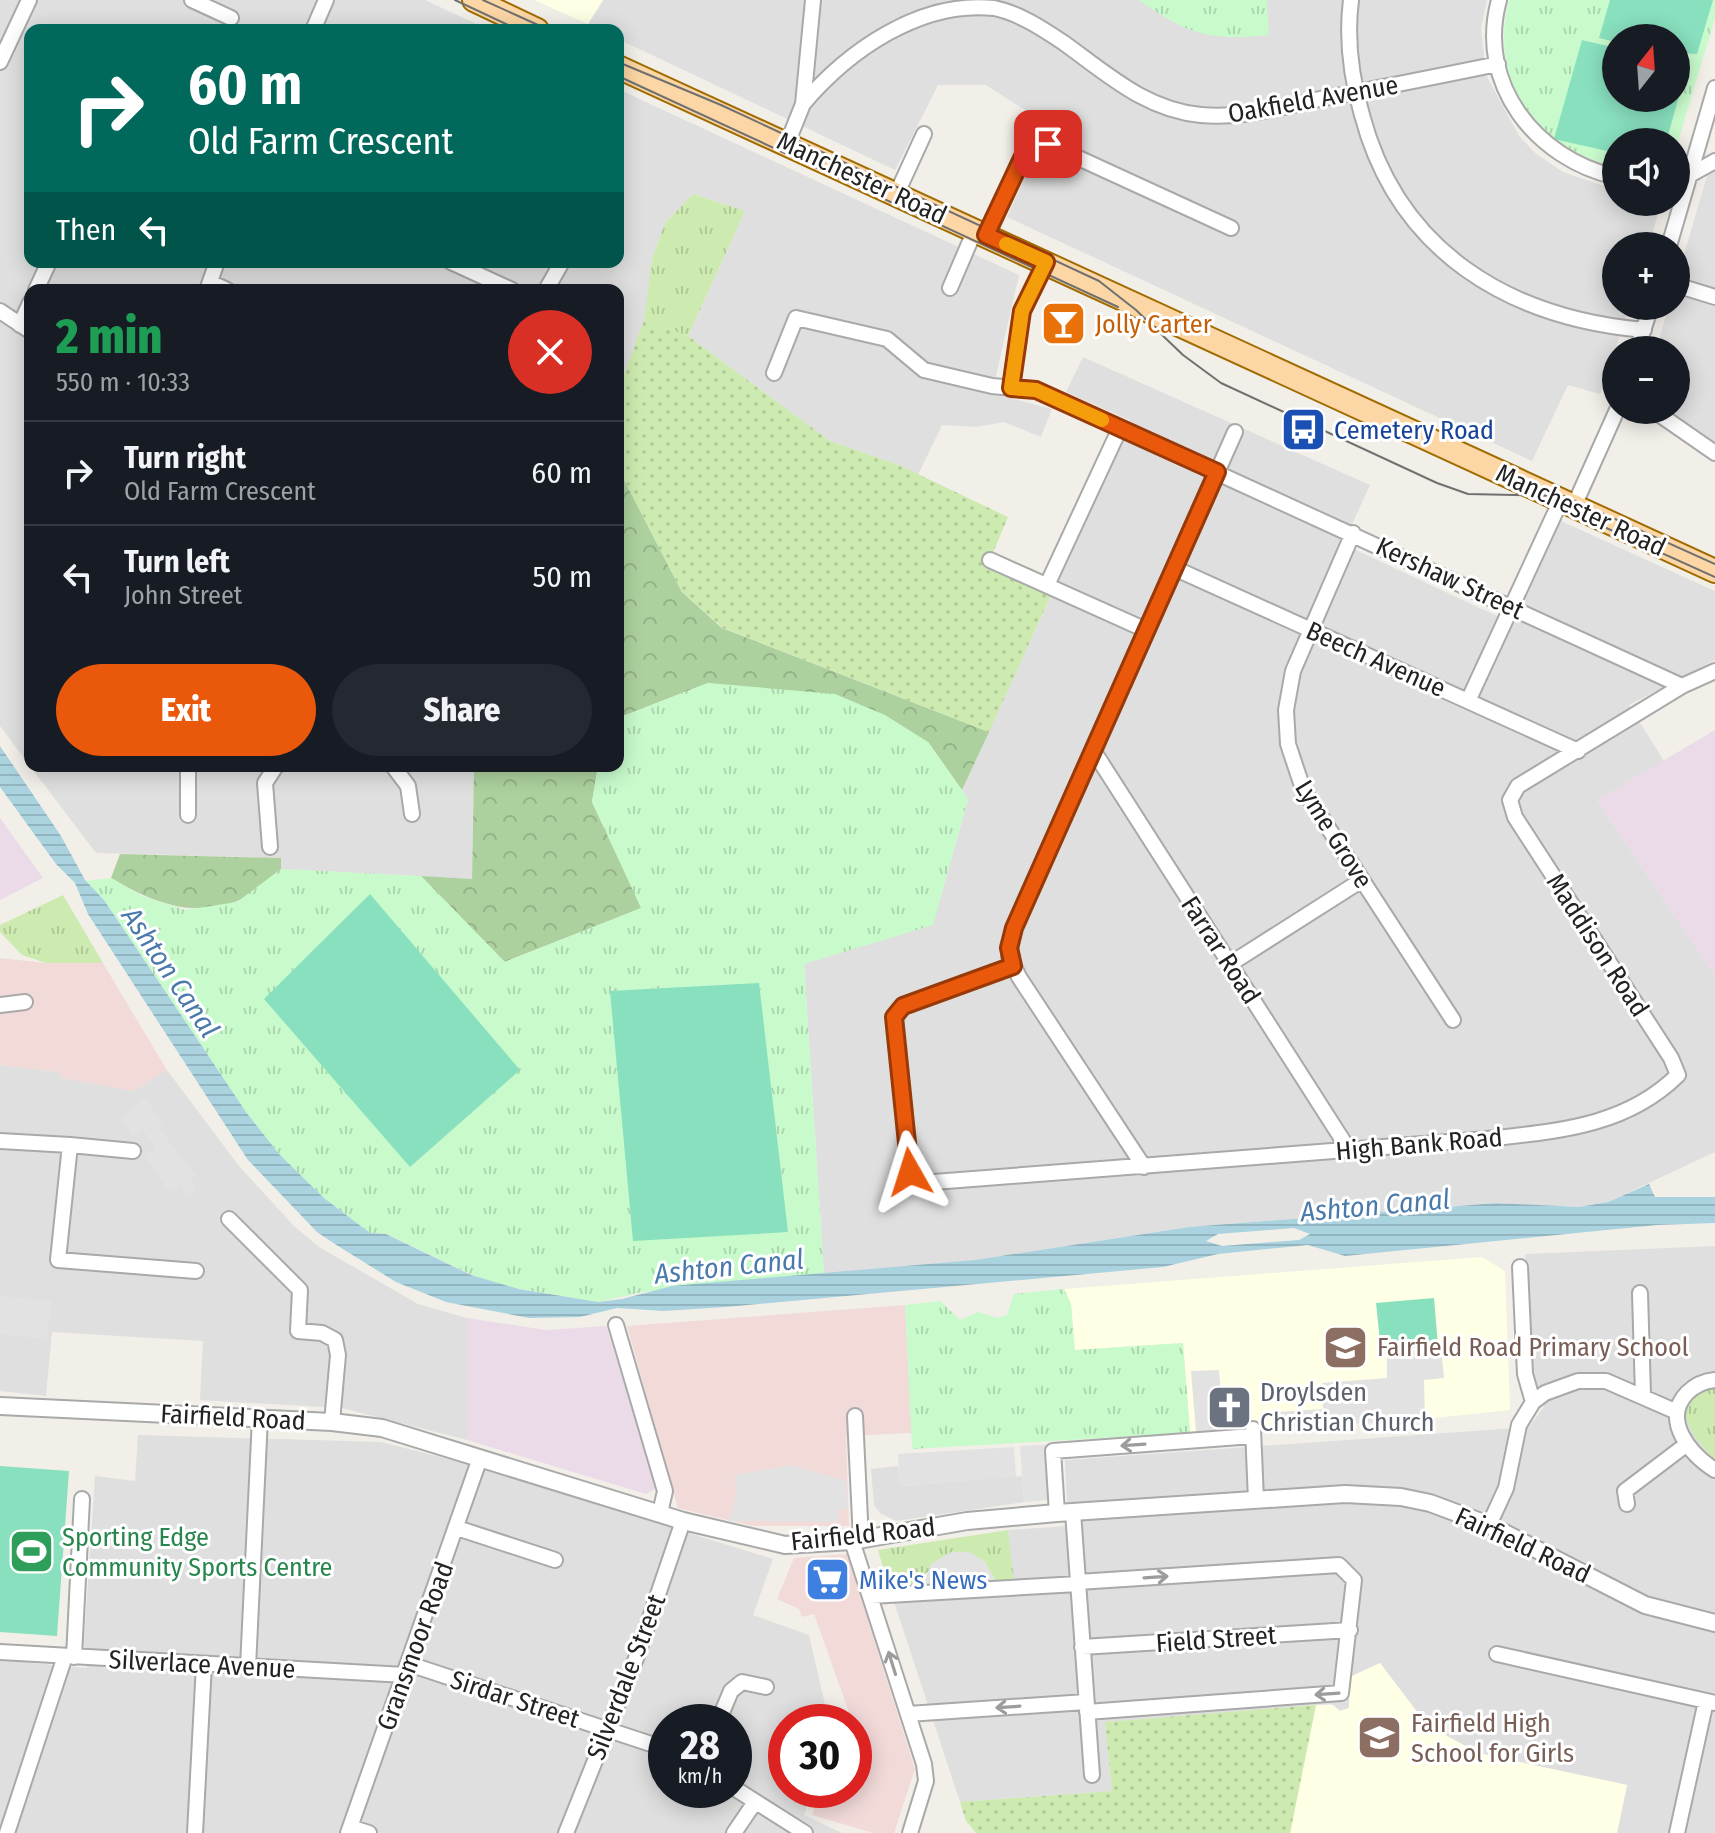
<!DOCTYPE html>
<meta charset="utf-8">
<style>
:root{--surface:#171b24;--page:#242831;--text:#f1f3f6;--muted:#9ea1a6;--line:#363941;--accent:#ea580c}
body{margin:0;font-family:"Fira Sans Condensed",sans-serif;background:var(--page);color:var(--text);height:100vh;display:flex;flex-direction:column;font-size:30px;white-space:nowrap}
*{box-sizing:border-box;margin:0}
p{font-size:26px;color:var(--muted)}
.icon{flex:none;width:44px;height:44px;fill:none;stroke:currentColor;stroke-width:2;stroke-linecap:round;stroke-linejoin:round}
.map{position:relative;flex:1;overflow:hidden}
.sheet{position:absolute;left:24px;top:284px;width:600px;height:488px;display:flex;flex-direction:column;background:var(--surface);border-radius:16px;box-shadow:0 4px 20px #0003}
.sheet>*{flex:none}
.banner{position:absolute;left:24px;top:24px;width:600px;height:244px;border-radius:16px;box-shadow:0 4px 20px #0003;background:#00695c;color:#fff;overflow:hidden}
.needle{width:52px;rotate:17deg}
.tools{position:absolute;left:1602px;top:24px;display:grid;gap:16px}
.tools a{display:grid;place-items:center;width:88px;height:88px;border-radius:50%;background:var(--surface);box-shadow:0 4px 20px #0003;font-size:40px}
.speed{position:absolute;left:648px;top:1704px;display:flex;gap:16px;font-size:40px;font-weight:700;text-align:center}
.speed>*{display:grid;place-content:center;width:104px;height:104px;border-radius:50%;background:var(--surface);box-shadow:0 4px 20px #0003;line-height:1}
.speed small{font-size:20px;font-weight:400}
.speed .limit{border:12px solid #d22;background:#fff;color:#111}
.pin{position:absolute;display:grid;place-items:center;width:68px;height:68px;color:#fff;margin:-34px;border-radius:16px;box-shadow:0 4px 12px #0006}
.me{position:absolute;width:88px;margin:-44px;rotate:354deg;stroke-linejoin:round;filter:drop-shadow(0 0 6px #0008)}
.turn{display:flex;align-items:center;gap:28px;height:168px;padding:0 32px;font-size:36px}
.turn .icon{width:104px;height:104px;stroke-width:2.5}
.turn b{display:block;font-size:56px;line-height:68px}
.then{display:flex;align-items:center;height:76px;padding:0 32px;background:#0003;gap:16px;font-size:30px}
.round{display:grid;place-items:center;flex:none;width:84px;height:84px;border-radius:42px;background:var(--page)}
.head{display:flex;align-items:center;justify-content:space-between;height:136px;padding:0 32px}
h1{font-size:48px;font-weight:800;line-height:60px;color:#1e9e55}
.primary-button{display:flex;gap:16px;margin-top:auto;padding:16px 32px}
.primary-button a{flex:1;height:92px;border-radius:48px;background:var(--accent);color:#fff;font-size:32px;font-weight:800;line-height:92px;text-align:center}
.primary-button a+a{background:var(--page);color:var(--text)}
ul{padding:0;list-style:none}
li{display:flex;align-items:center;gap:24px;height:104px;padding:0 32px;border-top:2px solid var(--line)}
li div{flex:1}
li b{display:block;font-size:30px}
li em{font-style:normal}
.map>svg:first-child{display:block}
</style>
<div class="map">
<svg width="1715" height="1833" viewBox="0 0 1715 1833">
<defs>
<pattern id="grass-tufts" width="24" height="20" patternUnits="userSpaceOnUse" patternTransform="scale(2)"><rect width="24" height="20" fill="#cdebb0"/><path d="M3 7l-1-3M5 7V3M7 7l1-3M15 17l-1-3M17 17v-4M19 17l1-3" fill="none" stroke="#b0c997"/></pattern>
<pattern id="forest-crowns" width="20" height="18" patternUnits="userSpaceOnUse" patternTransform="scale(2)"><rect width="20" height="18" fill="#add19e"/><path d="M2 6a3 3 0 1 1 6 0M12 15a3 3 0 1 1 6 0" fill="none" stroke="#95b388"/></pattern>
<pattern id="park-tufts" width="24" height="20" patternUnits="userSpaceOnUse" patternTransform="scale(2)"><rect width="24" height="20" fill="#c8facc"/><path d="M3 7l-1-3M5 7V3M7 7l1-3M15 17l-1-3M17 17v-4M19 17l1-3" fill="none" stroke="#acd6af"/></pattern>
<pattern id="garden-dots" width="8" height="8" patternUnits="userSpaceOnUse" patternTransform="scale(2)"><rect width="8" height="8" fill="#cdebb0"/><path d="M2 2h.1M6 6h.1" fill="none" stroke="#b0c997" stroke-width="1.8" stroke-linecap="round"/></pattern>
<pattern id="water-rules" width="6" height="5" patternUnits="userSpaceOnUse" patternTransform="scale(2)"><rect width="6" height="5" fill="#aad3df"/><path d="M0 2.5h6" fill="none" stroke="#92b5bf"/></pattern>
</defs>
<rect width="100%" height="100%" fill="#f2efe9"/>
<path fill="#e0dfdf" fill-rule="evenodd" d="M0 0H425L489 30H30V262H618V89L1019 275 992 393 1052 409 1041 437 1004 422 976 427 942 425 918 475 899 465 830 441 688 336 745 211 693 194 665 223 652 259 648 310 618 392V290H30V766L0 726Z
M603 0H1487L1481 28 1486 75 1519 136 1535 153 1563 172 1616 190V202H1662L1648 246H1616V306H1630L1600 394 1568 385 1532 461 1007 217 1048 125 986 85H938L895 170 618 39V30H600L588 24Z
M1715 171V443L1669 410H1676V350H1656L1669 306H1676V282L1707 176Z
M1083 357 1370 485 1343 544 1514 624 1561 521 1715 591V660L1629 705 1664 761 1597 800 1715 976V1152L1608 1202 1579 1207 1497 1203 1189 1227 975 1260 824 1274 804 964 933 924 968 800 962 790 1131 421 1066 392Z
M30 766H474L472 879 281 869 280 858 96 853Z
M0 1065 60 1072 133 1091 167 1070 239 1166 294 1226 319 1247 418 1304 467 1318V1440L342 1408 200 1400 203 1341 52 1332 46 1396 0 1391Z
M1715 1246V1833H1617L1627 1785 1478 1753 1427 1725 1380 1663 1350 1677 1349 1708 1340 1711 1331 1704 1105 1722 1112 1791 960 1802 893 1599 1015 1593 1008 1530 1068 1526 1065 1460 1529 1427 1544 1407 1531 1377 1525 1254Z
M138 1435 381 1442 456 1461 773 1559 753 1615 809 1635 829 1722H786V1790H812L804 1815 842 1833H0V1660L87 1668 84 1643 95 1476 135 1481ZM666 1722H734V1790H666Z
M898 1466 901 1486 1022 1476 1024 1502 896 1521 880 1513 874 1505 871 1469Z"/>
<path fill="#f2dad9" d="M0 958 46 963H103L167 1070 133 1091 61 1078 60 1072 0 1065Z
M905 1305 912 1433 846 1436 849 1526H753L678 1508 627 1326Z
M847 1554 915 1769 894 1833H873L812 1815 820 1790H854V1722H848L851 1718 814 1614 802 1617 799 1609 777 1599 794 1558Z"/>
<path fill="#ebdbe8" d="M1715 730V976L1597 800Z
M0 818 43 878 0 900Z
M467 1318 546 1330 606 1326 657 1488 646 1494 467 1440Z"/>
<path fill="#ffffe5" d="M534 0H603L588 24Z
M1482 1257 1505 1271 1510 1410 1425 1419 1190 1433 1183 1343 1074 1350 1071 1304 1064 1289Z
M1380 1663 1427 1725 1478 1753 1627 1785 1617 1833H1290L1316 1705H1333L1340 1711 1349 1708 1350 1677Z"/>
<path fill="url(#grass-tufts)" d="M693 194 745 211 688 336 644 320 652 259 665 223Z
M63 895 103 963H46L22 955 0 932V925Z
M1715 1387V1462L1695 1437 1684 1416 1694 1395Z
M1008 1530 1014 1580 995 1581 985 1562 969 1552 926 1573 924 1584 888 1585 878 1550Z"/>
<path fill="url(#forest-crowns)" d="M618 468 682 592 722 628 989 732 962 790 928 742 708 683 618 718Z
M474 766H598L592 802 642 908 504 962 421 876 472 879Z
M120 854 281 858V869C268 879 251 897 235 902 189 918 150 901 111 878Z"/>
<path fill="url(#park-tufts)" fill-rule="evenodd" d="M1139 0H1267L1269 35C1208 41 1189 35 1139 0Z
M1509 0H1715V18L1676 148V142H1616V167C1536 147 1488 83 1509 0ZM1616 38H1676V98H1616Z
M708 683 835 694 885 715 928 742 968 799 933 925 804 964 824 1274 642 1292 598 1302 503 1286 472 1275 387 1234 370 1233 324 1198 279 1154 246 1112 104 900 85 881 111 878 142 896 185 910 237 902 281 869 421 876 505 962 641 908 592 802 598 766H618V718Z
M1064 1289 1071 1304 1075 1350 1183 1343 1190 1433 912 1449 905 1305 940 1301 960 1320 978 1312 998 1318 1007 1315 1014 1294Z"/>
<path fill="url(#garden-dots)" d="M644 320 688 336 830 441 899 465 1008 517 987 567 1051 595 989 732 723 628 682 592 618 468V392Z
M1316 1705 1290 1833H976L966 1821 960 1802 1112 1791 1105 1722Z"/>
<path fill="#88e0be" d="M1610 0H1713L1697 54 1676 52V38H1616V42L1599 38Z
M1582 40 1616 48V98H1676V62L1688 65 1666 142H1616V153L1554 139Z
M370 894 520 1070 410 1167 264 999Z
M759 983 788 1232 633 1241 610 991Z
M1434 1298 1438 1346 1381 1351 1376 1303Z
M0 1466 69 1471 57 1636 0 1632Z"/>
<path fill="#e2e2e2" d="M145 1098 163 1124 158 1127 196 1176 190 1180 196 1190 187 1196 180 1187 170 1193 145 1155 155 1148 143 1130 133 1136 121 1118Z
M0 1296 51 1301 47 1339 0 1334Z
M1441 1347 1444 1378 1424 1380 1425 1419 1277 1429V1412L1323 1409 1322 1383 1387 1378V1353Z
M1219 1370 1224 1430 1196 1432 1191 1371Z
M1057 1444 1060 1499 1024 1502 1020 1446Z
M1014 1447 1016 1477 900 1486 898 1454Z
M791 1465 846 1481 848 1509H838V1522L729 1521 736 1495 735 1475Z
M951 1552H969L985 1562 995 1581 924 1584 931 1564Z"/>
<path fill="url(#water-rules)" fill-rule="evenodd" d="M0 746 61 836 85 880 104 900 246 1112 279 1154 324 1198 370 1233 386 1234 471 1275 519 1289 598 1302 622 1299 672 1286 975 1260 1189 1227 1497 1203 1579 1207 1608 1202 1649 1184 1655 1197H1715V1223L1657 1225 1345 1256 1308 1245 1218 1254 1163 1267 726 1307 663 1311 617 1308 580 1317 529 1318 446 1302 396 1282 338 1246 317 1232 248 1160 88 914 75 883 56 864 0 787ZM1294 1228 1310 1234 1299 1240 1222 1246 1206 1241 1218 1234Z"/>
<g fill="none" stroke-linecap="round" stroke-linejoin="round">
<defs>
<path id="minor" d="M192 0 231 18
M1351 0C1346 39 1351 77 1362 115 1398 251 1508 318 1644 330
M1499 0C1476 84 1536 159 1616 177
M313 30 326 0
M0 62 29 0
M803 104C847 52 919 0 994 8 1019 13 1043 29 1064 43 1107 74 1146 110 1201 115 1241 119 1282 107 1320 99 1380 88 1439 76 1498 64
M787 144 803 104 813 0
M1676 177 1690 175 1715 161
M897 193 924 134
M986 235 1026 150 1048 144 1231 228
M1669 246 1715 88
M451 262 512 290
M210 282 227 290
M1676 285 1715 297
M950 288 975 230
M36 290 49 262
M207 290 217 262
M546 290 562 262
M0 311 30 331
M20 325 30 303
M1637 350 1651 306
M774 373 796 318 887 339 924 370 992 386 1036 390 1682 686
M1011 388 1022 311 1046 262
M1653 410 1715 453
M1574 506 1617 410
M1353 533 1293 671 1286 710 1288 744 1303 789 1453 1020
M990 560 1146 630
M1174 568 1578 751
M1047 585 1120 428
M1468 701 1561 500
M1093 750 1349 1150
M393 766 408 786 412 814
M188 815V766
M270 847 265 783 276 766
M1230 964 1362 880
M1013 966 903 1006 894 1017 910 1172 921 1183 1487 1139C1557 1131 1625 1127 1678 1075L1671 1058 1515 817 1510 800 1518 786 1682 686 1715 671
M0 1005 25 1002
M0 1141 70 1145 58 1260 196 1271
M70 1145 133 1151
M1144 1167 1019 977 1009 956 1014 928 1235 432
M229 1219 300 1290 298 1331 322 1333 335 1340 338 1355 332 1422
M1520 1267 1525 1374 1533 1402
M1640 1293 1643 1395
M616 1325 665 1491 660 1513
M1715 1380C1704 1381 1695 1385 1687 1393 1661 1420 1691 1455 1715 1470
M855 1416 861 1540
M1253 1429 1256 1500
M1627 1504 1625 1491 1687 1444
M1073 1512 1092 1775
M1057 1513 1053 1451 1253 1436
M1489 1525 1506 1488 1519 1425 1533 1402 1545 1393 1578 1381H1606L1677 1412
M457 1528 555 1560
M852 1541 924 1764 926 1781 910 1833
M1078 1582 1339 1565 1354 1580 1341 1693 1087 1712
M871 1596 1078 1584
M1082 1647 1350 1630
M0 1652 405 1675
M1497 1654 1715 1703
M74 1657 82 1499
M409 1664 666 1749
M248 1667 260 1418
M908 1714 1086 1702
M718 1722 731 1691 742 1682 766 1687
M734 1788 805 1833
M350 1827 369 1833
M7 1833 65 1656
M195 1833 204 1664
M348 1833 480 1458
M566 1833 637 1656 683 1521
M734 1833 755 1802
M1677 1833 1706 1701"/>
<path id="tertiary" d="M0 1406 332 1422 382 1428 683 1521 785 1545 852 1541 967 1521 1057 1513 1345 1494 1401 1497 1430 1503 1489 1525 1645 1605 1715 1623"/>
<path id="primary" d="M474 0 537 30
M618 67 1715 571"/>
</defs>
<use href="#minor" stroke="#a9a9a9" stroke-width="18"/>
<use href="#tertiary" stroke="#a9a9a9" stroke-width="20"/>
<use href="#primary" stroke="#a06b00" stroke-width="26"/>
<use href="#minor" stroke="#fff" stroke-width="14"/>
<use href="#tertiary" stroke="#fff" stroke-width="16"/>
<use href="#primary" stroke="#fcd6a4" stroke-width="22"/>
<path stroke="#707070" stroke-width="2" d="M455 0 519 30
M483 0 549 30
M618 62 721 105 1099 281 1136 310 1183 355 1221 383 1437 483 1468 494 1564 496 1715 564
M618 76 1118 307
M1551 503 1715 577"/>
</g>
<defs><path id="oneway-shaft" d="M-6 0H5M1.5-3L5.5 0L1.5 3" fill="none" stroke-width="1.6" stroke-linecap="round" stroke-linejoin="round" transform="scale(2)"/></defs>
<g stroke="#9c9c9c">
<use href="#oneway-shaft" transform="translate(1133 1445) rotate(176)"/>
<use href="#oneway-shaft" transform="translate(1156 1577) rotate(-4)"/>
<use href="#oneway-shaft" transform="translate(892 1663) rotate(-107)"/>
<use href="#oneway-shaft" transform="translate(1327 1694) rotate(176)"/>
<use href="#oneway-shaft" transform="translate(1008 1707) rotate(176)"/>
</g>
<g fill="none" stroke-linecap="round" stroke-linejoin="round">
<defs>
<path id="route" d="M910 1172 894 1017 903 1006 1013 966 1009 948 1014 928 1217 472 1036 390 1011 388 1022 311 1046 262 986 235 1026 150 1048 144"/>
</defs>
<use href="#route" stroke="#983908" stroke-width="20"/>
<use href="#route" stroke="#ea580c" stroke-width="14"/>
<path stroke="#f59e0b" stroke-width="14" d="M1006 244 1046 262 1022 311 1011 388 1036 390 1102 420"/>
</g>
<defs>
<symbol id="bar-square" viewBox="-11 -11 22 22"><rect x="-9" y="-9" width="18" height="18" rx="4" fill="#e8710a" stroke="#fff"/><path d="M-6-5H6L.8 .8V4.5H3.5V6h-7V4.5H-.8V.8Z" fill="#fff"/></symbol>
<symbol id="bus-square" viewBox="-11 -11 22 22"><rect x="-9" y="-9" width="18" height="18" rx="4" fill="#1a4fb4" stroke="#fff"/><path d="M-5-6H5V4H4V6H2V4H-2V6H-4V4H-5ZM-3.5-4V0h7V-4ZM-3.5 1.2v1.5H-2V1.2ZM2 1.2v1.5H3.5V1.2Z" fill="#fff"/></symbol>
<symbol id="school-square" viewBox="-11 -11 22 22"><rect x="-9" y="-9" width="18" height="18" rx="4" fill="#8d6e63" stroke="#fff"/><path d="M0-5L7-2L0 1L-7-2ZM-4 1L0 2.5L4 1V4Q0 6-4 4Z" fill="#fff"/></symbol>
<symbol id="church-square" viewBox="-11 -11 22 22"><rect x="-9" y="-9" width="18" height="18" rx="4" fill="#6b7280" stroke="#fff"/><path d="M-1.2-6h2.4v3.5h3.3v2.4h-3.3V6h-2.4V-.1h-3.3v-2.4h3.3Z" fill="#fff"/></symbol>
<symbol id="stadium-square" viewBox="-11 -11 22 22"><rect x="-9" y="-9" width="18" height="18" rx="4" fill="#2e9e5b" stroke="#fff"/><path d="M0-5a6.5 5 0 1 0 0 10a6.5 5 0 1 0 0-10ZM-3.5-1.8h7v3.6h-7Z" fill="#fff"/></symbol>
<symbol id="supermarket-square" viewBox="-11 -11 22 22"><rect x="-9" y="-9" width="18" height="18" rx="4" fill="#3f7fe0" stroke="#fff"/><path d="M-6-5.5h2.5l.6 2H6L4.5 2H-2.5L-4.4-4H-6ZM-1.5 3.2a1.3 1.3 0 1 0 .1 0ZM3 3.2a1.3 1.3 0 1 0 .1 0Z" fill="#fff"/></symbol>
</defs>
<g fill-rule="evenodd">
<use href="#bar-square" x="1038" y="298" width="51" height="51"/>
<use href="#bus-square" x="1278" y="404" width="51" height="51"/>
<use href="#school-square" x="1320" y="1322" width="51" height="51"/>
<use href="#church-square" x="1204" y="1382" width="51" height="51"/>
<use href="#stadium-square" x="6" y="1526" width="51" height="51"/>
<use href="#supermarket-square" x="802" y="1554" width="51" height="51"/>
<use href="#school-square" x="1354" y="1712" width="51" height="51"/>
</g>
<g text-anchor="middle" stroke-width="6" stroke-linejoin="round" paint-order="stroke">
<g font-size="26" fill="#222" stroke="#fff">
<text transform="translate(1313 99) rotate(-10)" y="9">Oakfield Avenue</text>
<text transform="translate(862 178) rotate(25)" y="9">Manchester Road</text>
<text transform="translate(1581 510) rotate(25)" y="9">Manchester Road</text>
<text transform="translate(1450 578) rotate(25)" y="9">Kershaw Street</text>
<text transform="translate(1376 659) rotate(24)" y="9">Beech Avenue</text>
<text transform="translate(1334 834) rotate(58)" y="9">Lyme Grove</text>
<text transform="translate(1598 945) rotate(57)" y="9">Maddison Road</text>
<text transform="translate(1221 950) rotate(57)" y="9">Farrar Road</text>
<text transform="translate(1419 1144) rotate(-5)" y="9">High Bank Road</text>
<text transform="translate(233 1417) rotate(3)" y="9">Fairfield Road</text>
<text transform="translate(863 1534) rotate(-6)" y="9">Fairfield Road</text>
<text transform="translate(1523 1545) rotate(25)" y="9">Fairfield Road</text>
<text transform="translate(1216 1639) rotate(-4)" y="9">Field Street</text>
<text transform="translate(415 1646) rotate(-70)" y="9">Gransmoor Road</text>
<text transform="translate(202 1664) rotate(3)" y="9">Silverlace Avenue</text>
<text transform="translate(626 1677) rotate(-69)" y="9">Silverdale Street</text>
<text transform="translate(515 1699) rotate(18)" y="9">Sirdar Street</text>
</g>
<g font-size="26" fill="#c56008" stroke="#fff" text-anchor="start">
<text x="1095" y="333">Jolly Carter</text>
</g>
<g font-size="26" fill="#164399" stroke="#fff" text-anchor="start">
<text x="1334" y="439">Cemetery Road</text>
</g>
<g font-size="26" fill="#785e54" stroke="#fff" text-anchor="start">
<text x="1377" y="1356">Fairfield Road Primary School</text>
<text x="1411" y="1732">Fairfield High<tspan x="1411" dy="30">School for Girls</tspan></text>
</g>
<g font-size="26" fill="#5b616d" stroke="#fff" text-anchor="start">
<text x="1260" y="1401">Droylsden<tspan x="1260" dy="30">Christian Church</tspan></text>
</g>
<g font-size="26" fill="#27864d" stroke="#fff" text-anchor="start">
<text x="62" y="1546">Sporting Edge<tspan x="62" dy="30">Community Sports Centre</tspan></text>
</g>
<g font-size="26" fill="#366cbe" stroke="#fff" text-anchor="start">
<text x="859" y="1589">Mike's News</text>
</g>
<g font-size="28" font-style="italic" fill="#4a7aab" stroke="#fff">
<text transform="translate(171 972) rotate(56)" y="10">Ashton Canal</text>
<text transform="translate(1375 1205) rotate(-5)" y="10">Ashton Canal</text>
<text transform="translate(729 1266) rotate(-6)" y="10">Ashton Canal</text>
</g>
</g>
</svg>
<div class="tools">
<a><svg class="needle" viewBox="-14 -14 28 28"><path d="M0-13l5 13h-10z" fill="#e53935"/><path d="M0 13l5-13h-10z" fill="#9ea1a6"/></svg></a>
<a><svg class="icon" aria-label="sound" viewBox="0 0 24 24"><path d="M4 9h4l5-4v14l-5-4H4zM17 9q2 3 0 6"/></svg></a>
<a>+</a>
<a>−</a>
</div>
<div class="speed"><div>28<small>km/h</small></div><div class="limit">30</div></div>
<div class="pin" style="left:1048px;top:144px;background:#d93025"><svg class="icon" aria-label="arrive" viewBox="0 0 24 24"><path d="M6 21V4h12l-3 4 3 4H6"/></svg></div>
<svg class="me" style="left:910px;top:1172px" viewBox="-20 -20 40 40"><path d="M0-17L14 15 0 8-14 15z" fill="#ea580c" stroke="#fff" stroke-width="4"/></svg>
<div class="banner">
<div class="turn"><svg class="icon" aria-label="right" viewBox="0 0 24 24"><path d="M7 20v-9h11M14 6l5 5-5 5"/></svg><div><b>60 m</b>Old Farm Crescent</div></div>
<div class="then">Then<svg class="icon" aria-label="left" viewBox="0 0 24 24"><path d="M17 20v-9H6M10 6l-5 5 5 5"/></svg></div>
</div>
<section class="sheet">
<div class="head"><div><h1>2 min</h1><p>550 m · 10:33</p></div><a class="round" style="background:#d93025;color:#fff"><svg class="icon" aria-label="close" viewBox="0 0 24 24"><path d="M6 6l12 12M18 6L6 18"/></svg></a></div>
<ul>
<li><svg class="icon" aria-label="right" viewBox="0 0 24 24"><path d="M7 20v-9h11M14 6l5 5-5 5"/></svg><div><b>Turn right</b><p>Old Farm Crescent</p></div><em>60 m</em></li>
<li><svg class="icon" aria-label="left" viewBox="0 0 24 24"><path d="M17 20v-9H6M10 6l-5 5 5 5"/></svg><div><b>Turn left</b><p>John Street</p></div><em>50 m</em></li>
</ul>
<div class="primary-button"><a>Exit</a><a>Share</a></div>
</section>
</div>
